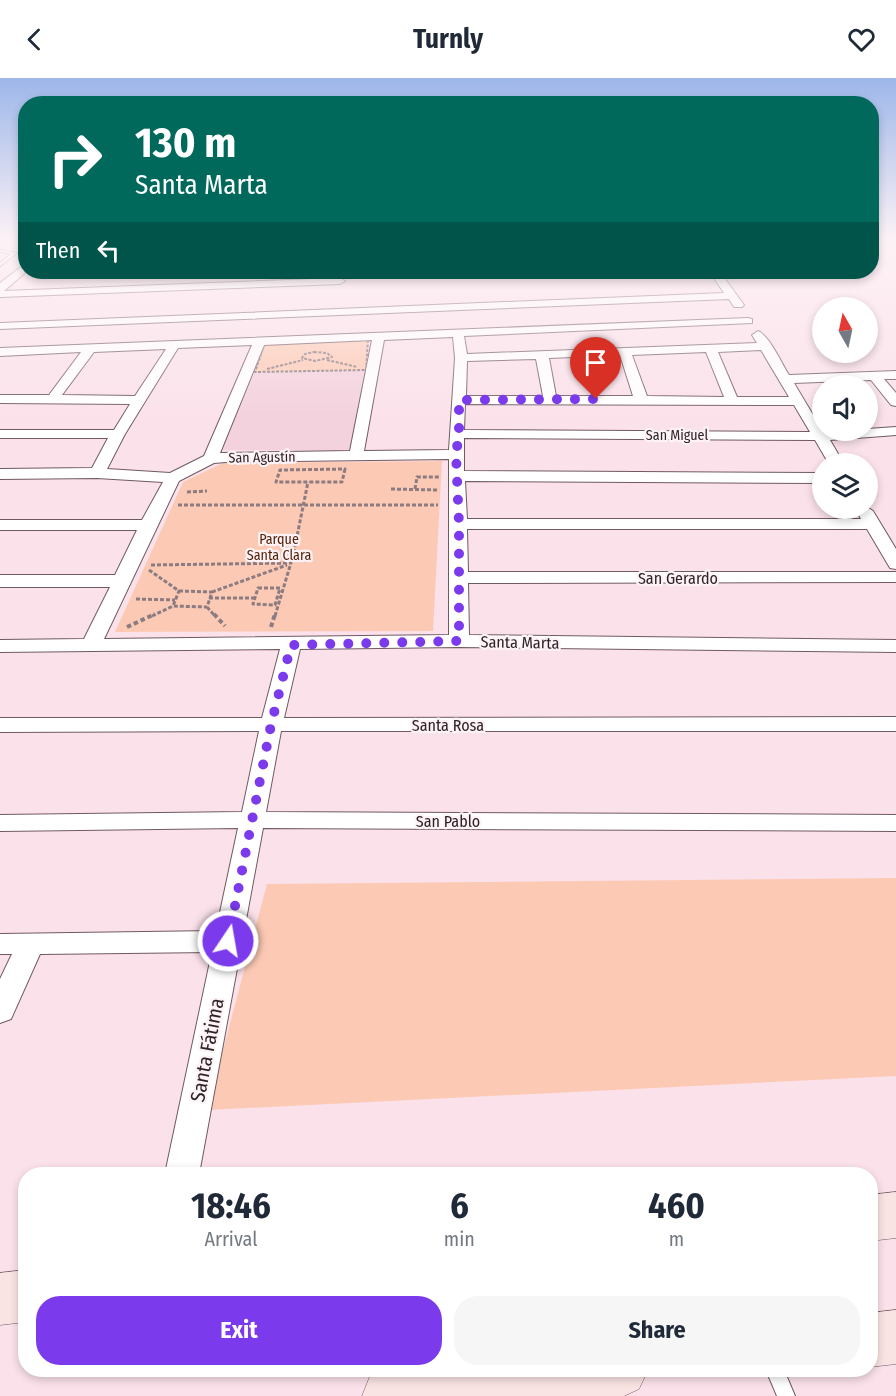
<!DOCTYPE html>
<meta charset="utf-8">
<style>
:root{--surface:#fff;--page:#f6f6f7;--text:#1f2937;--muted:#747a83;--accent:#7c3aed}
body{margin:0;font-family:"Fira Sans Condensed",sans-serif;background:var(--page);color:var(--text);height:100vh;display:flex;flex-direction:column;font-size:22px;white-space:nowrap}
*{box-sizing:border-box;margin:0}
p{font-size:20px;color:var(--muted)}
.icon{flex:none;width:33px;height:33px;fill:none;stroke:currentColor;stroke-width:2;stroke-linecap:round;stroke-linejoin:round}
.map{position:relative;flex:1;overflow:hidden}
.details{position:absolute;left:18px;top:1089px;width:860px;height:210px;display:flex;flex-direction:column;background:var(--surface);border-radius:24px;box-shadow:0 3px 9px #0003}
.details>*{flex:none}
.guide{position:absolute;left:18px;top:18px;width:861px;height:183px;border-radius:24px;box-shadow:0 3px 9px #0003;background:#00695c;color:#fff;overflow:hidden}
.needle{width:39px;rotate:351deg}
.buttons{position:absolute;left:812px;top:219px;display:grid;gap:12px}
.buttons a{display:grid;place-items:center;width:66px;height:66px;border-radius:50%;background:var(--surface);box-shadow:0 3px 9px #0003;font-size:30px}
.pin{position:absolute;display:grid;place-items:center;width:51px;height:51px;color:#fff;margin:-62px -26px;border-radius:50% 50% 50% 0;rotate:-45deg;box-shadow:0 0 6px #0007}
.pin .icon{rotate:45deg}
.me{position:absolute;width:66px;margin:-33px;rotate:12deg;stroke-linejoin:round;filter:drop-shadow(0 0 4px #0008)}
.turn{display:flex;align-items:center;gap:21px;height:126px;padding:0 18px;font-size:27px}
.turn .icon{width:78px;height:78px;stroke-width:2.5}
.turn b{display:block;font-size:42px;line-height:51px}
.then{display:flex;align-items:center;height:57px;padding:0 18px;background:#0003;gap:12px;font-size:22px}
.eta{display:flex;justify-content:space-evenly;align-items:center;height:102px;text-align:center}
.eta b{font-size:36px;font-weight:700;line-height:42px}
.primary-button{display:flex;gap:12px;margin-top:auto;padding:12px 18px}
.primary-button a{flex:1;height:69px;border-radius:24px;background:var(--accent);color:#fff;font-size:24px;font-weight:700;line-height:69px;text-align:center}
.primary-button a+a{background:var(--page);color:var(--text)}
header{display:flex;justify-content:space-between;align-items:center;height:78px;padding:0 18px;background:var(--surface);font-size:27px;font-weight:700}
.map>svg:first-child{display:block}
</style>
<header><svg class="icon" aria-label="back" viewBox="0 0 24 24"><path d="M15 5l-7 7 7 7"/></svg>Turnly<svg class="icon" aria-label="heart" viewBox="0 0 24 24"><path d="M12 20l-8-8c-3-5 5-10 8-4 3-6 11-1 8 4z"/></svg></header>
<div class="map">
<svg width="896" height="1318" viewBox="0 0 896 1318">
<rect width="100%" height="100%" fill="#fbe1ea"/>
<path fill="#f3d1dd" d="M366 292 355 373 216 372 255 294Z"/>
<path fill="#fccab4" d="M368 262 366 292 255 294 265 264Z
M442 383 433 553 115 554 183 404 223 385Z
M896 800V998L207 1032 267 806Z"/>
<g fill="none" stroke-linecap="round" stroke-linejoin="round">
<defs>
<path id="service" d="M0 172 17 175 0 188V185L11 176 0 174Z
M766 1292H784L795 1318H777Z"/>
<path id="minor" d="M26 185V194L4 213 340 200 345 203 340 206 0 219V205Z
M340 194H408L403 197 342 199 337 196Z
M710 194H720L744 227 742 229H734L729 221 0 251V245L724 215Z
M748 240 752 241V245L464 258 467 276 757 265 752 257 758 253C769 257 782 286 789 297L896 293V301H884L896 315V328L891 327 871 302 794 305 822 352H867V351L896 349V357L830 362 844 386H829L815 362 464 360V393L822 395V405L465 403 467 441H861L857 433 867 429 873 433 896 471V491L890 490 867 451H467L468 494H896V504L468 505 469 557 896 562V574L459 569 300 571 284 640 896 639V653H281L266 734 896 737V753L263 750 199 1096H165L212 874 40 876 11 941 0 945V901L12 876H0V856L216 853 238 750 0 753V737L242 734 259 653 0 654V640H262L280 571 0 574V562L84 561 110 509H0V497H115L137 452H0V442H142L163 404 97 400 0 401V391L92 390 108 360H0V352H114L130 326 0 325V317H49L81 274 0 278V270ZM453 259 455 280 449 372 364 373 384 262ZM372 262 350 373 220 375 264 267ZM252 267 204 378 170 395 107 391 125 356 178 270ZM166 271 135 318 62 317 94 274ZM761 272 789 319H737L718 274ZM706 274 724 319 647 318 632 277ZM620 277 633 318H556L549 280ZM536 281 543 318H466L467 283ZM465 326 794 327 810 354 464 352ZM449 381V557L104 561 179 403 214 385 226 384Z"/>
<path id="secondary" d="M896 1114V1160L870 1163V1117Z
M26 1192V1244L0 1247V1195Z
M896 1232V1286L870 1289V1235Z
M386 1292H648L639 1311 624 1318H362L370 1298Z"/>
</defs>
<use href="#service" stroke="#705a62" stroke-width="2"/>
<use href="#minor" stroke="#705a62" stroke-width="2"/>
<use href="#secondary" stroke="#705a62" stroke-width="1"/>
<path stroke="#8c7c81" stroke-width="2" stroke-dasharray="3 1.5" stroke-linecap="butt" d="M368 262 366 292 255 294 265 264Z
M314 274 327 275 332 279 315 283 302 280 305 276Z
M327 282 357 289
M267 291 303 282"/>
<path stroke="#8c7c81" stroke-width="3" stroke-dasharray="4 2" stroke-linecap="butt" d="M345 391 342 404H276L280 392Z
M391 411 438 412
M415 411 417 399H439
M187 414 207 413
M178 427H438
M151 487 291 485
M149 492 179 513
M258 510H280L275 527 253 526Z
M179 513 212 514 207 529 173 528Z
M212 514 287 487
M209 520H255
M136 521 175 522
M207 529 215 538
M152 538 173 528
M275 538 293 478 308 404"/>
<path stroke="#8c7c81" stroke-width="4" stroke-dasharray="4.5 3" stroke-linecap="butt" d="M214 536 225 548
M127 549 155 536
M271 549 275 536"/>
<use href="#service" fill="#fff" fill-rule="evenodd"/>
<use href="#minor" fill="#fff" fill-rule="evenodd"/>
<use href="#secondary" fill="#fae3e3" fill-rule="evenodd"/>
</g>
<linearGradient id="sky" x2="0" y2="1"><stop stop-color="#9db7ea"/><stop offset="0.47" stop-color="#fdf2f6"/><stop offset="1" stop-color="#fdf2f6" stop-opacity="0"/></linearGradient>
<rect width="896" height="345" fill="url(#sky)"/>
<g fill="none" stroke-linecap="round" stroke-linejoin="round">
<path stroke="#7c3aed" stroke-width="10" stroke-dasharray="0 18" d="M228 863 271 647 291 567 459 563V446L456 376 459 356V322L596 321"/>
</g>
<g text-anchor="middle" stroke-width="4.5" stroke-linejoin="round" paint-order="stroke">
<g font-size="14" fill="#2d2427" stroke="#fdf3f6">
<text x="677" y="362">San Miguel</text>
<text transform="translate(262 379) rotate(-1)" y="5">San Agustín</text>
</g>
<g font-size="14" fill="#501f04" stroke="#fdf3f6">
<text x="279" y="466">Parque<tspan x="279" dy="16">Santa Clara</tspan></text>
</g>
<g font-size="16" fill="#2d2427" stroke="#fdf3f6">
<text x="678" y="506">San Gerardo</text>
<text transform="translate(520 564) rotate(1)" y="6">Santa Marta</text>
<text x="448" y="653">Santa Rosa</text>
<text x="448" y="749">San Pablo</text>
</g>
<g font-size="20" fill="#2d2427" stroke="#fdf3f6">
<text transform="translate(207 972) rotate(-79)" y="7">Santa Fátima</text>
</g>
</g>
</svg>
<div class="buttons">
<a><svg class="needle" viewBox="-14 -14 28 28"><path d="M0-13l5 13h-10z" fill="#e53935"/><path d="M0 13l5-13h-10z" fill="#747a83"/></svg></a>
<a><svg class="icon" aria-label="sound" viewBox="0 0 24 24"><path d="M4 9h4l5-4v14l-5-4H4zM17 9q2 3 0 6"/></svg></a>
<a><svg class="icon" aria-label="layers" viewBox="0 0 24 24"><path d="M12 4l9 5-9 5-9-5zM3 14l9 5 9-5"/></svg></a>
</div>
<div class="pin" style="left:596px;top:321px;background:#d93025"><svg class="icon" aria-label="arrive" viewBox="0 0 24 24"><path d="M6 21V4h12l-3 4 3 4H6"/></svg></div>
<svg class="me" style="left:228px;top:863px" viewBox="-20 -20 40 40"><circle r="17" fill="#7c3aed" stroke="#fff" stroke-width="3"/><path d="M0-11L8 9 0 5-8 9z" fill="#fff"/></svg>
<div class="guide">
<div class="turn"><svg class="icon" aria-label="right" viewBox="0 0 24 24"><path d="M7 20v-9h11M14 6l5 5-5 5"/></svg><div><b>130 m</b>Santa Marta</div></div>
<div class="then">Then<svg class="icon" aria-label="left" viewBox="0 0 24 24"><path d="M17 20v-9H6M10 6l-5 5 5 5"/></svg></div>
</div>
<section class="details">
<div class="eta">
<div><b>18:46</b><p>Arrival</p></div>
<div><b>6</b><p>min</p></div>
<div><b>460</b><p>m</p></div>
</div>
<div class="primary-button"><a>Exit</a><a>Share</a></div>
</section>
</div>
